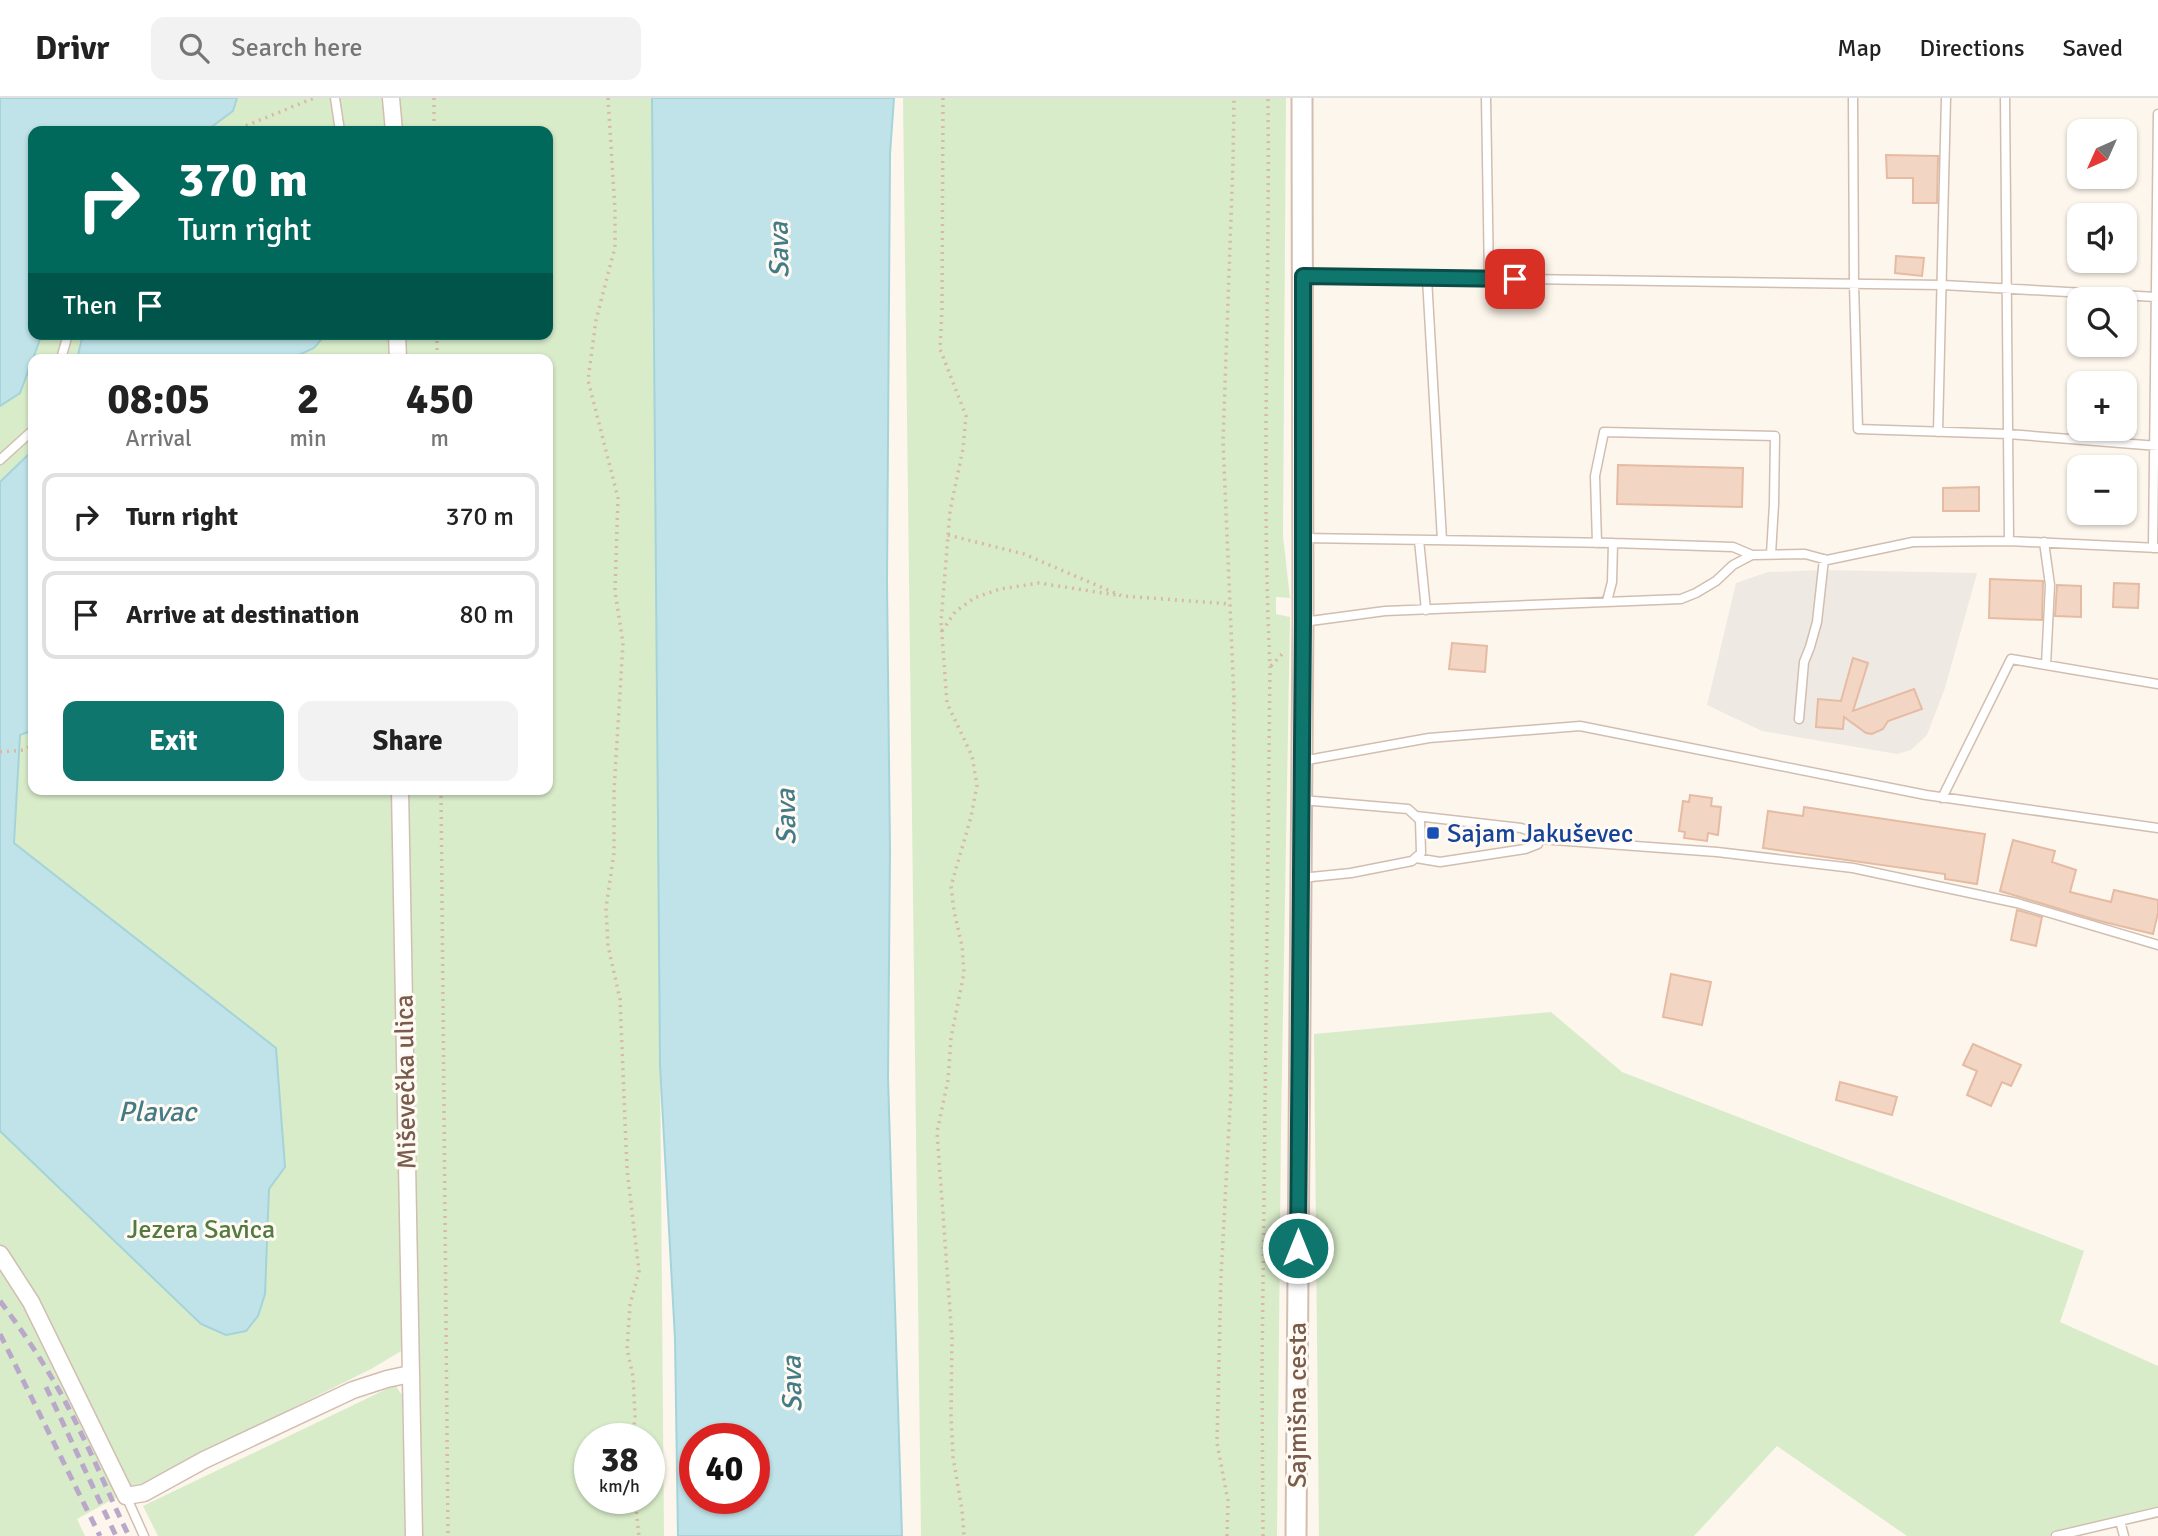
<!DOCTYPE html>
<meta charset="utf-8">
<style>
:root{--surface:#fff;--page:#f2f2f2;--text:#222;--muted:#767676;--line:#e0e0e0;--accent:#0f766e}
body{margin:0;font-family:Signika,sans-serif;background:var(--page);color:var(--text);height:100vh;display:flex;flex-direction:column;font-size:26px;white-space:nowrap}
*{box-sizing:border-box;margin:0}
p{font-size:23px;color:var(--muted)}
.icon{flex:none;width:38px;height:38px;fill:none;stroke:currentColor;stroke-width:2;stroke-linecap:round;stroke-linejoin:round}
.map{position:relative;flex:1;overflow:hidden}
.panel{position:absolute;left:28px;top:256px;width:525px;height:441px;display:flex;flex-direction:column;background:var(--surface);border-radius:14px;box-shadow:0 2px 5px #0004}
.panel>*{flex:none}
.banner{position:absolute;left:28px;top:28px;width:525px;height:214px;border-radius:14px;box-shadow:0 2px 5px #0004;background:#00695c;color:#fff;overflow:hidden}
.needle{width:46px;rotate:225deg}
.fabs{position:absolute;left:2067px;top:21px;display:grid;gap:14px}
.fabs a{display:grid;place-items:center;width:70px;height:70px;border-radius:14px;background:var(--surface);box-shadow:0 2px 5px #0004;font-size:35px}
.speed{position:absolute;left:574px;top:1325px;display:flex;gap:14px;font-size:35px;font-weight:700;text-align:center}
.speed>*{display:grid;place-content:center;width:91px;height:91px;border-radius:50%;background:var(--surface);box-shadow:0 2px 5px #0004;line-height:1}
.speed small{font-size:18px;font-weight:400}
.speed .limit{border:10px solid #d22;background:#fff;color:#111}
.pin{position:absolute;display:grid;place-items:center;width:60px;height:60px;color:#fff;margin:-30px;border-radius:14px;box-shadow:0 4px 10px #0006}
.me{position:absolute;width:77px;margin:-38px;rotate:0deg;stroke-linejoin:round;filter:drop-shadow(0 0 5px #0008)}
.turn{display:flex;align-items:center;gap:24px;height:147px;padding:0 35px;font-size:32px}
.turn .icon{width:91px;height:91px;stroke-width:2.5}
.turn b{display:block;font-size:49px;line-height:60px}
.then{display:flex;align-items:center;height:66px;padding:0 35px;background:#0003;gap:14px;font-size:26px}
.eta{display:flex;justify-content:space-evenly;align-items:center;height:119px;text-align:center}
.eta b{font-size:42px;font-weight:700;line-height:49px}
.primary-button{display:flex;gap:14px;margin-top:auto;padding:14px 35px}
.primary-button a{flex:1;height:80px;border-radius:14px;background:var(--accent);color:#fff;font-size:28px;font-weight:700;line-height:80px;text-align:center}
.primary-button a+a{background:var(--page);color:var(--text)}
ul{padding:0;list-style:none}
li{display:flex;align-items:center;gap:21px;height:88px;margin:0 14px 10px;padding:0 21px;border:4px solid var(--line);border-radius:14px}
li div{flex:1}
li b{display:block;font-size:26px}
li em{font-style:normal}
header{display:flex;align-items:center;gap:42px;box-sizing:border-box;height:98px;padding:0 35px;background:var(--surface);border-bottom:2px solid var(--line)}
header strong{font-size:33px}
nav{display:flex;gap:38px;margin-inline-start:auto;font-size:24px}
.search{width:490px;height:63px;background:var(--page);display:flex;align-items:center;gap:18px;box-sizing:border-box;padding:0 24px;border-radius:14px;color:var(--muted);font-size:26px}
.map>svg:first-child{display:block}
</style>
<header>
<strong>Drivr</strong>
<div class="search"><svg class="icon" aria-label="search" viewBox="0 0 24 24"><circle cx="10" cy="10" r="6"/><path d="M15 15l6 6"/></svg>Search here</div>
<nav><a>Map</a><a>Directions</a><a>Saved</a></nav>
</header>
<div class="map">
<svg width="2158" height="1438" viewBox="0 0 2158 1438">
<rect width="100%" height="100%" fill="#fdf6ec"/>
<path fill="#efe9e4" d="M1823 472 1977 475 1945 590 1927 637 1911 652 1897 656 1762 633 1707 607 1736 485 1768 474Z"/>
<path fill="#d8ecc9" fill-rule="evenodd" d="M0 0H382L386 33H33V236H390V261H33V691H393L403 1252 371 1271 148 1382 77 1421 85 1438H0Z
M400 0H652L664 1438H423L414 1123 408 691H548V261H403V236H548V33H403ZM590 1340H649V1400H590Z
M903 0H1286L1283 438 1290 500 1276 499V516L1290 519 1281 1029 1277 1438H921Z
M1551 914 1622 974 2084 1153 2060 1224 2158 1268V1415L2075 1438H1907L1777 1348 1694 1438H1319L1314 936Z
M395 1287 402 1297 405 1438H158L143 1408Z"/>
<path fill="#bfe3e8" stroke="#a5d3da" stroke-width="2" fill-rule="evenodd" d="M0 0H237L233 13 206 33H33V236H42L20 295 0 308Z
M652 0H894L890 56 887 484 890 753 888 980 902 1438H678L675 1241 660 967ZM695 1340H754V1400H695Z
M83 236H326L314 250 290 261H77Z
M33 352V632L20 637 14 745 276 950 285 1069 269 1091 265 1196 258 1218 246 1233 226 1237 201 1226 0 1033V384Z"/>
<path fill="#f3d5c3" stroke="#e6bba3" stroke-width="2" d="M1886 57 1938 58 1937 105H1913V80H1887Z
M1896 158 1924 160 1922 178 1895 175Z
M1618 367 1743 370 1742 409 1617 406Z
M1979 389V413H1943V390Z
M1990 481 2043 483 2042 522 1989 520Z
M2114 485 2139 486 2138 510 2113 509Z
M2057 487 2081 488V519L2055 518Z
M1452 545 1487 548 1485 574 1449 571Z
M1853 560 1868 565 1853 613 1914 591 1922 611 1888 623 1883 631 1872 636 1866 635 1844 619 1843 631 1816 629 1818 601 1841 603Z
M1690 697 1712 700 1711 708 1721 709 1718 737 1708 735 1707 743 1684 740 1685 734 1679 733 1683 703 1689 704Z
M1804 709 1985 736 1977 786 1945 781V776L1763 750 1768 713 1803 718Z
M2013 742 2055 753 2052 764 2076 772 2070 794 2111 804 2114 792 2158 802V815L2153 836 2096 822 2000 793Z
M2017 812 2042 819 2036 848 2011 842Z
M1671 876 1711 884 1702 927 1663 919Z
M1973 946 2021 967 2011 988 2002 984 1991 1008 1967 997 1977 973 1963 967Z
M1840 984 1897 999 1892 1017 1836 1002Z"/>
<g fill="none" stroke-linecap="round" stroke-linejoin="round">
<defs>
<path id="service" d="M335 0 340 33
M1486 0 1489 181
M1853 0 1854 186 1858 331 2008 336 2158 348
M2005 0 2009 443
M1303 178 1943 187 2156 199
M1427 180 1442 442
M61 261 68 236
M1938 334 1946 0
M0 362 33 332
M1303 440 1613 445 1733 449 1752 457
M1419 442 1426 512
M2044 444 2050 487 2046 567
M1597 445 1595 378 1604 334 1775 338 1774 406 1771 456
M2153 450 2158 16
M1607 503 1612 484 1613 445
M1303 524 1385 513 1681 501 1696 495 1716 483 1733 467 1752 457 1805 456 1827 462 1913 444 2009 443 2158 450
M1799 621 1804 564 1810 549 1817 524 1824 461
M1302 663 1429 640 1580 628 1926 697 2158 730
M1942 700 2011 561 2158 586
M1540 741 1717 754 1853 770 2017 805 2158 847
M1416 760 1440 764 1525 751 1538 746 1540 741 1536 735 1521 730 1416 718
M1301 780 1351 775 1412 763 1421 755 1420 722 1408 711 1302 702
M126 1398 144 1438
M2120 1423 2124 1438
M2056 1438 2158 1414"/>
<path id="minor" d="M391 0 394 33
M397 236 398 261
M400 691 414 1438
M0 1156 31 1204 126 1398 144 1395 204 1362 353 1292 387 1281 410 1276"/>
<path id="tertiary" d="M1296 1438 1303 524 1302 0"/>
</defs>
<use href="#service" stroke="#d1beb0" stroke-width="11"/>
<use href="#minor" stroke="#d1beb0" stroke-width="19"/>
<use href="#tertiary" stroke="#d1beb0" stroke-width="23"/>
<path stroke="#d9b8a5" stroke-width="3.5" stroke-dasharray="2 5" stroke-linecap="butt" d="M434 0V33
M608 0 615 112V149L596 222 588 282 618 400 615 493 623 545 614 693V755L606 810 608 848 620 901 627 1071 639 1173 630 1207 627 1251 633 1278 635 1318 633 1340
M943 0 942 211 940 251 966 318 963 351 950 413 941 524 947 605 972 658 977 687 971 719 951 788 954 813 962 848 964 875 951 940 948 982 937 1034 952 1240 951 1317 953 1359 962 1412 964 1438
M233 33 314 0
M437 236V261
M948 437 1024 456 1122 498 1231 506
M942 533 955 514 974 500 1000 491 1039 485 1116 497
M1271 568 1285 553
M0 654 24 652 33 647
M441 691 448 1438
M635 1400 639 1438
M1227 1438 1228 1403 1217 1345 1221 1178 1231 992 1234 601 1223 343 1233 64 1234 0
M1263 1438 1262 1274 1270 569C1261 379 1270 190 1268 0"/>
<use href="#service" stroke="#fff" stroke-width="8"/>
<use href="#minor" stroke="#fff" stroke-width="16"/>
<use href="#tertiary" stroke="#fff" stroke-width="19"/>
<path stroke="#b9a8c9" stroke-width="5" stroke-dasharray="10 7" stroke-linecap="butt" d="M0 1203C31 1244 59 1288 81 1335 98 1369 112 1404 129 1438
M0 1236 100 1438
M46 1289 116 1438"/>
</g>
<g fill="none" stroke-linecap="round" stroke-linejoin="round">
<defs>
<path id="route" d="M1298 1150 1303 524V178L1515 181"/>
</defs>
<use href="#route" stroke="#0a4d48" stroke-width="18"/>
<use href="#route" stroke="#0f766e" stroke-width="12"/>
</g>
<rect fill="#1a4fb4" stroke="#fffaf3" stroke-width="2.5" x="1426" y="728" width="14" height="14" rx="3.5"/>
<g text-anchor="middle" stroke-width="6" stroke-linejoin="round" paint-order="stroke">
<g font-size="26" fill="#164399" stroke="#fffaf3" text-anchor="start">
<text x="1447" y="744">Sajam Jakuševec</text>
</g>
<g font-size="26" fill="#7a5c4d" stroke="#fffaf3">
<text transform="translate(405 984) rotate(-91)" y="9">Miševečka ulica</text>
<text transform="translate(1297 1307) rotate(-90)" y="9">Sajmišna cesta</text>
</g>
<g font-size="26" fill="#537a41" stroke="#fffaf3">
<text x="201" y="1140">Jezera Savica</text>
</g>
<g font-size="28" font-style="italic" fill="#437c86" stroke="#fffaf3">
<text transform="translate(778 152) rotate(-91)" y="10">Sava</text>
<text transform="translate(785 719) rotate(-91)" y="10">Sava</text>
<text x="157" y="1023">Plavac</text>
<text transform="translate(791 1286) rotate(-91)" y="10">Sava</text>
</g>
</g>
</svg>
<div class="fabs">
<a><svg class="needle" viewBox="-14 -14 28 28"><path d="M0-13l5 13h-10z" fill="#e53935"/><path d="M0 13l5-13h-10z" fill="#767676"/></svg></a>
<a><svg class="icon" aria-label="sound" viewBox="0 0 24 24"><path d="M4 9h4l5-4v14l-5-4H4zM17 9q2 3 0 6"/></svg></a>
<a><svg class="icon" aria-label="search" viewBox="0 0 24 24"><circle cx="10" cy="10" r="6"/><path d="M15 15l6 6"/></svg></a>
<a>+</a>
<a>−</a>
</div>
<div class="speed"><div>38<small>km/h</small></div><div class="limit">40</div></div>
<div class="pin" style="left:1515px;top:181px;background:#d93025"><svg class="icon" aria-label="arrive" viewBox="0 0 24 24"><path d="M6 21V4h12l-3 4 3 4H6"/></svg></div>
<svg class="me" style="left:1298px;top:1150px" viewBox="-20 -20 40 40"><circle r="17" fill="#0f766e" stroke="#fff" stroke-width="3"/><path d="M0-11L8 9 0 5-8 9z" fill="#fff"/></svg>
<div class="banner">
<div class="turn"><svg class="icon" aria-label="right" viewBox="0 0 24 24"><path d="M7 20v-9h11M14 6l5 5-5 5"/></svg><div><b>370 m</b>Turn right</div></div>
<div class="then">Then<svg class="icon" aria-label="arrive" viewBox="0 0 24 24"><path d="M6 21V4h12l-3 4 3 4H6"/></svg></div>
</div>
<section class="panel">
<div class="eta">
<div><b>08:05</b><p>Arrival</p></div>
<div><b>2</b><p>min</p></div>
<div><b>450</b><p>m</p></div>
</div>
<ul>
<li><svg class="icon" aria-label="right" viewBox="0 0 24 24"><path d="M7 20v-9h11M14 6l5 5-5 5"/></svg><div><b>Turn right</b></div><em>370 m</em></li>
<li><svg class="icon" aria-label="arrive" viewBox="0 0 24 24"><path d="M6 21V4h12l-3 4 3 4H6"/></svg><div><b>Arrive at destination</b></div><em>80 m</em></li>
</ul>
<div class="primary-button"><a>Exit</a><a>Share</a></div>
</section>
</div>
